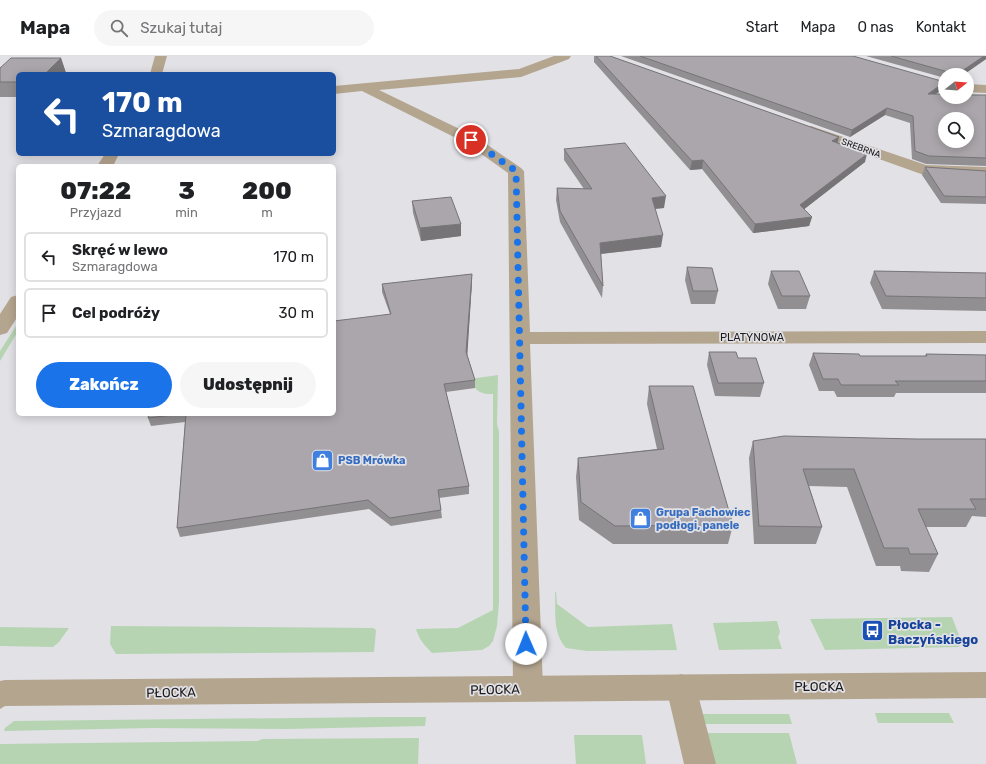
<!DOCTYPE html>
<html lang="pl">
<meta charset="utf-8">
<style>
:root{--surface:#fff;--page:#f6f6f6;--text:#202124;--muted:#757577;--line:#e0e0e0;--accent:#1a73e8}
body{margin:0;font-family:Rubik,sans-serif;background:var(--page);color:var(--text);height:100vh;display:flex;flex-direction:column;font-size:15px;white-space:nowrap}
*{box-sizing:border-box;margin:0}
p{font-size:13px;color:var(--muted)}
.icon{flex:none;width:22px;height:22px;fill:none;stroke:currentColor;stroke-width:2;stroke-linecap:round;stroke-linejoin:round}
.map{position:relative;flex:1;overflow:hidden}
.sheet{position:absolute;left:16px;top:108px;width:320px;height:252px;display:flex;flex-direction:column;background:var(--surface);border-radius:6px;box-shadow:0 2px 10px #0003}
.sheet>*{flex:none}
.top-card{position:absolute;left:16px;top:16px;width:320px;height:84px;border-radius:6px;box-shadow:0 2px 10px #0003;background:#1a4fa0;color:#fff;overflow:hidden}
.needle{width:26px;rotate:73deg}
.fabs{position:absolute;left:938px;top:12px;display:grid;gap:8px}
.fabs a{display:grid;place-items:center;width:36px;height:36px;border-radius:50%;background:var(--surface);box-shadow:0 2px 10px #0003;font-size:20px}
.pin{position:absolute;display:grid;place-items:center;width:34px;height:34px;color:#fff;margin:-17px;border:2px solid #fff;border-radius:50%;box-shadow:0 1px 4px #0007}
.me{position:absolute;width:44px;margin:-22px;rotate:359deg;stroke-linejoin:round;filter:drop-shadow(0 0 3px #0008)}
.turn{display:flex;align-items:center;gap:14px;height:84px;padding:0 20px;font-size:18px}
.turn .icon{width:52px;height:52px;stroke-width:2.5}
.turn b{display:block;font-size:28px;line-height:34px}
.eta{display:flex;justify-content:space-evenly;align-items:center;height:68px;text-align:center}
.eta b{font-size:24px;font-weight:800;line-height:28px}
.action{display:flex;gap:8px;margin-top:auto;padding:8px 20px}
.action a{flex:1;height:46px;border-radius:24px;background:var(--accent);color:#fff;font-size:16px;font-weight:800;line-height:46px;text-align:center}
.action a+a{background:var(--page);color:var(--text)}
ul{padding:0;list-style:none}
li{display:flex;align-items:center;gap:12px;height:50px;margin:0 8px 6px;padding:0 12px;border:2px solid var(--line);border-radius:6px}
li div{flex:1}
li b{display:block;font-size:15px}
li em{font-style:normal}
header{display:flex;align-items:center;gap:24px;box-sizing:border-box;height:56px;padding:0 20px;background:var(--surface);border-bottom:1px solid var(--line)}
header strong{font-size:19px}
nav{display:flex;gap:22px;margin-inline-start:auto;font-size:14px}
.search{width:280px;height:36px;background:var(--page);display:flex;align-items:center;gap:10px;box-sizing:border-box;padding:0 14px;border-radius:22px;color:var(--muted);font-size:15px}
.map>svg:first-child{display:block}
</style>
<header>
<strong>Mapa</strong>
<div class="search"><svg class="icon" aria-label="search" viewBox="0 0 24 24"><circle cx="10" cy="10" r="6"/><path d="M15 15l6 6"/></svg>Szukaj tutaj</div>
<nav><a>Start</a><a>Mapa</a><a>O nas</a><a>Kontakt</a></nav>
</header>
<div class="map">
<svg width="986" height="708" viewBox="0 0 986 708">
<rect width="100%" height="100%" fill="#e1e1e6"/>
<path fill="#b6d4b2" d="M18 267V275L0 305V295Z
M498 319 497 368 499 376V546L497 570 493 585 489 590 482 594 432 597C424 589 419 583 416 573L458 572 493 554V338C487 338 480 338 475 332 472 329 474 326 470 323Z
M555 536H556L557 548 588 571 672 568 677 594 587 595 566 592C552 576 556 556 555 536Z
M952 561 962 587 959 591 825 594 810 563Z
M777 565 780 576 778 581 782 593 719 594 713 567Z
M111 570 373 572 376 574 374 596 116 598 110 588Z
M0 571 69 572 59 586 53 591 0 590Z
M875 657H949L954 667H878Z
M699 658H789L792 668H701Z
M382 661H426L425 670 286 673 150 672 4 675 5 672 14 665Z
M703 677H789L797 708H710Z
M574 679H642L646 708H576Z
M419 682 418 708H0V688L258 685 262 683Z"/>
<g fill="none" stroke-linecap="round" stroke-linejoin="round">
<path fill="#b4a58f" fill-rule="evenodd" d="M554 0H571L569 3 521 21 379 34 476 81 521 112 524 115 530 276 986 275V287L530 288 543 632 538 641 528 645 518 641 513 632 508 117 466 87 362 35 334 38V30L519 13Z
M967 28 986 29V37L967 36Z
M811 70 926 109 986 111V121L924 119 806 77 804 74 806 71Z
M681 618 691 622 696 631 716 708H684L666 631 671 622Z"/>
<path fill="#b4a58f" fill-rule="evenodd" d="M155 0H167L162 18H150Z
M105 98H119L113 110H97Z
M18 239V260L7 277 0 279V258L11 241Z
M986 616V642L5 650 0 653V625L5 624Z"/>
</g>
<path fill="#928f93" d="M594 0H610L839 81 837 87 865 106 804 153 812 161 809 170 753 177 702 113 690 114 594 6Z
M621 0H853L943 33 935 38 986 39V110L926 108 912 103 910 67 885 59 850 81Z
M866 0H986V3L963 19H945V22Z
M61 2 66 17 18 18V41H0V12Z
M564 93 664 152 655 153 661 191 601 198 603 230 602 242 560 166 556 144 557 132 584 133 564 104Z
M925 111 986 115V148L941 147 922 119Z
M412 145 461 180 421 185 413 157Z
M687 211 718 235 715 248H691L685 224Z
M771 215 810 240 806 253H778L768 228Z
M874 215 986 217V255L882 253 870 227Z
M472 218V226L467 298 475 324V332L446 336 469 430V438L439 442 441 454 442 462 391 470 369 453 180 481 177 472 185 366 151 370 148 362 149 358H334L390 258 382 236V228Z
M709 296 738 302 764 327 760 341 715 340 707 309Z
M813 297 860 300H925L926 298 986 299V337H896L894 341H837L834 335H819L809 309Z
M649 330 733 469 728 488H613L579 464 576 421 578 402 657 393 647 348Z
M916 383H986V461L972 460 966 471H925L938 498 929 516 901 515 900 510H876L847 431 809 430 822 471 816 488H754L749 402 753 385Z"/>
<path fill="#777478" d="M984 0H986V3L963 19H956Z
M61 2 66 17 64 18H45Z
M945 26 943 33 926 45 928 38Z
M887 52 885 59 850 81 852 74Z
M839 81 837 89 832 85Z
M867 98 865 106 798 158 800 149Z
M703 104 702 113 690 114 692 105Z
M666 140 664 152 650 153 652 142Z
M812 161 809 170 753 177 755 168Z
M461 168V180L421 185 420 172Z
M663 179 661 191 599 198 600 187Z
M472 218V226L467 304 466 296Z"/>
<path fill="#aaa6ab" stroke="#777478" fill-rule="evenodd" d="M596 0H610L839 81 832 85 867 98 800 149 812 161 755 168 703 104 692 105Z
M640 0H853L945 26 928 38H945V41H967V39H986V102L929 100 915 95 913 60 887 52 852 74ZM945 63H967V85H945Z
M891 0H984L956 19H948V16Z
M11 2H61L45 18H18V26H0V12Z
M625 87 666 140 652 142 663 179 600 187 603 230 560 155 557 132 592 133 564 93Z
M925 111 986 115V141L944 140Z
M451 141 461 168 420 172 412 145Z
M687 211 712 212 718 235H693Z
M771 215H799L810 240H782Z
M874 215 986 217V242L886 240Z
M472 218 466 296 475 324 444 328 469 430 438 434 441 454 390 462 368 444 177 472 186 358H334V265L391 258 382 228Z
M709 296H736L738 302H756L764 327H718Z
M813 297 859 298 860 300H927L926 298 986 299V325H895L899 329H841L838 323H823Z
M649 330H693L733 469 615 470 581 446 578 402 664 393Z
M149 358H180L148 362Z
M784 380 916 383H986V443H970L976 453H918L938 498H910L908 492H884L854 413H803L822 471 759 470 753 385Z"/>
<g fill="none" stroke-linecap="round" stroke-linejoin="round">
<path stroke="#1a73e8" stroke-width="7" stroke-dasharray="0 12.6" d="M471 84 516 115 526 588"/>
</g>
<defs>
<symbol id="shop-square" viewBox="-11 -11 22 22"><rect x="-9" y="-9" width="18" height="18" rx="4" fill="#3f7fe0" stroke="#e1e1e6"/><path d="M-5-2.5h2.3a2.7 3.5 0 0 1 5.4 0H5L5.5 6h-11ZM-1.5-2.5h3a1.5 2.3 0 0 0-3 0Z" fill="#fff"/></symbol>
<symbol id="bus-square" viewBox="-11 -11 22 22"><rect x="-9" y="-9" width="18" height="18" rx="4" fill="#1a4fb4" stroke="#e1e1e6"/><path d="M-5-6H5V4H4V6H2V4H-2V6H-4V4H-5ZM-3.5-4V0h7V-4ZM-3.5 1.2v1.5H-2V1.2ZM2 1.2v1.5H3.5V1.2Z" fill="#fff"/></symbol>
</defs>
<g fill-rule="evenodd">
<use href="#shop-square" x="310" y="392" width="25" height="25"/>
<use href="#shop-square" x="628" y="450" width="25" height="25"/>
<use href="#bus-square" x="860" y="562" width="25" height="25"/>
</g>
<g text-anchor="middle" stroke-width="3.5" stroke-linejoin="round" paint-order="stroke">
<g font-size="9" fill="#1b1b1d" stroke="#e1e1e6">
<text transform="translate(861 92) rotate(20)" y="3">SREBRNA</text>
</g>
<g font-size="11" fill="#1b1b1d" stroke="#e1e1e6">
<text x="752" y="285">PLATYNOWA</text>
</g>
<g font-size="11" font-weight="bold" fill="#366cbe" stroke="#e1e1e6" text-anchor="start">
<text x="338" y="408">PSB Mrówka</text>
<text x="656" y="460">Grupa Fachowiec<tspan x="656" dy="13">podłogi, panele</tspan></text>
</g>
<g font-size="13" font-weight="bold" fill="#164399" stroke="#e1e1e6" text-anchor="start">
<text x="888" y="573">Płocka -<tspan x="888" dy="15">Baczyńskiego</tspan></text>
</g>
<g font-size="13" fill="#1b1b1d" stroke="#e1e1e6">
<text x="819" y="635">PŁOCKA</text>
<text transform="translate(495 633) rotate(-1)" y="5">PŁOCKA</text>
<text transform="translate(171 636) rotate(-1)" y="5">PŁOCKA</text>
</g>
</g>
</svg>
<div class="fabs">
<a><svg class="needle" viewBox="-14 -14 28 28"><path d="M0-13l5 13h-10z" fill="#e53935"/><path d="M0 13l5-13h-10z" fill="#757577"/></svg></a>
<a><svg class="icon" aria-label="search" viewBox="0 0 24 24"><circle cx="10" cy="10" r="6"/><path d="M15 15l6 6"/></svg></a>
</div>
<div class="pin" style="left:471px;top:84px;background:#d93025"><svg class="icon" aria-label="arrive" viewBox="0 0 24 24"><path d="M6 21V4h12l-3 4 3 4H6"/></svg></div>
<svg class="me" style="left:526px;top:588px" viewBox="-20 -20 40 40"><circle r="19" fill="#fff"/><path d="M0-13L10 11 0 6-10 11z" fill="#1a73e8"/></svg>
<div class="top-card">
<div class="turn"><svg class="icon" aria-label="left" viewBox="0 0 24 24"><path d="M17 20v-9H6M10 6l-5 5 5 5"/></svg><div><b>170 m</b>Szmaragdowa</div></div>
</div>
<section class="sheet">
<div class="eta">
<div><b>07:22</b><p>Przyjazd</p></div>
<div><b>3</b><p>min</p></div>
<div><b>200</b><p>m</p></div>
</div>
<ul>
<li><svg class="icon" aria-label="left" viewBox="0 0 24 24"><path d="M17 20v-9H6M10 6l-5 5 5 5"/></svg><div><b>Skręć w lewo</b><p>Szmaragdowa</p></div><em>170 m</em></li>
<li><svg class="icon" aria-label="arrive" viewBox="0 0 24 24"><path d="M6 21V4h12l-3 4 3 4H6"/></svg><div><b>Cel podróży</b></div><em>30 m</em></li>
</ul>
<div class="action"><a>Zakończ</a><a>Udostępnij</a></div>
</section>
</div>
